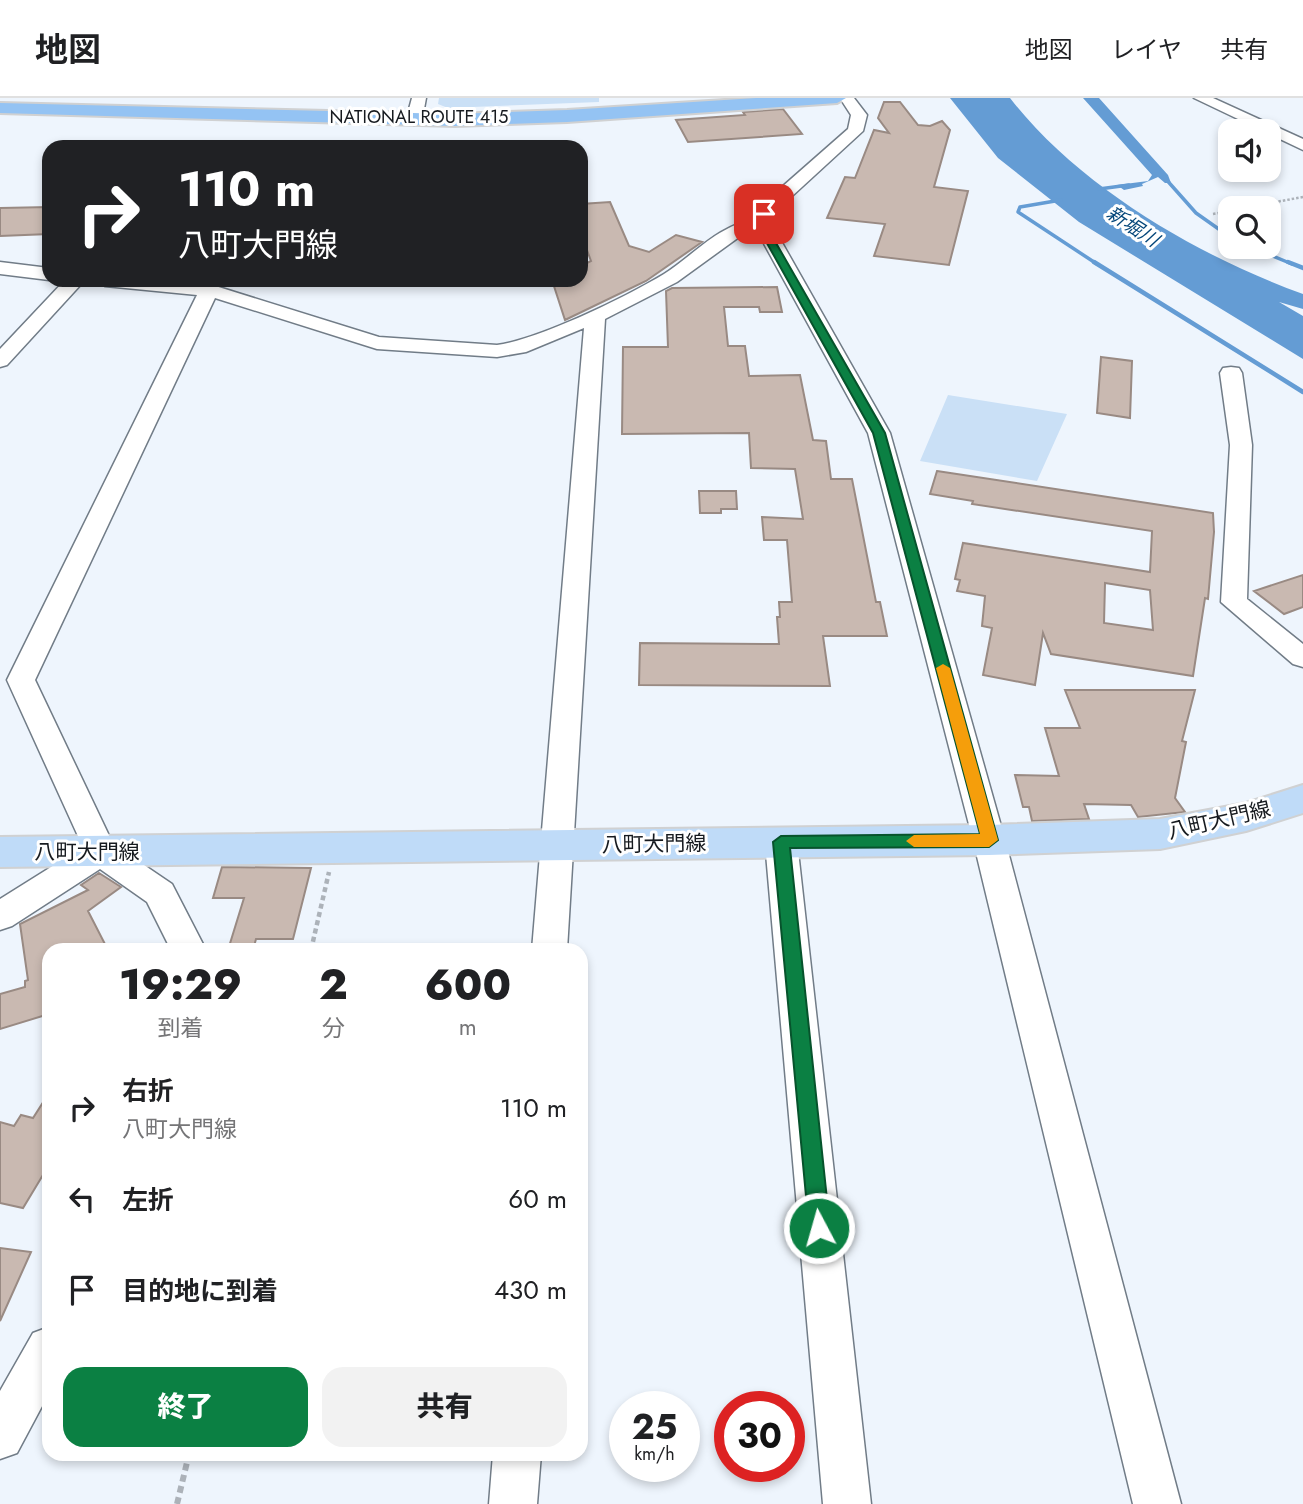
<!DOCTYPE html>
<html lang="ja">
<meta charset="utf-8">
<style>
:root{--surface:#fff;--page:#f2f2f2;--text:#202124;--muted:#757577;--line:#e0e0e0;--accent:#0b8043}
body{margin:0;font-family:Jost,"Noto Sans JP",sans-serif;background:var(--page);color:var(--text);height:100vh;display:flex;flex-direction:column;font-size:26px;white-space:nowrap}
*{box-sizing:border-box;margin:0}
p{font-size:23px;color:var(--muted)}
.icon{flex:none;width:38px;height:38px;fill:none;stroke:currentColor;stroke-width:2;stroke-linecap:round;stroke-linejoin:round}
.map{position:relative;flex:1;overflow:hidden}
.panel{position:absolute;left:42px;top:845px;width:546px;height:518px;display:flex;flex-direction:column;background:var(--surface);border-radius:21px;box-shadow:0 4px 10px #0003}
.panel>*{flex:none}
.guide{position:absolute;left:42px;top:42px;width:546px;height:147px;border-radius:21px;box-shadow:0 4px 10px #0003;background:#202124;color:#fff;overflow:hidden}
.controls{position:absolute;left:1218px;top:21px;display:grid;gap:14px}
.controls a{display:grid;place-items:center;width:63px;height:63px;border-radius:14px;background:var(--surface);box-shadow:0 4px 10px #0003;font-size:35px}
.speed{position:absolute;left:609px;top:1293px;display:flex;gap:14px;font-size:35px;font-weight:700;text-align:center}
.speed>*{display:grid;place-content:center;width:91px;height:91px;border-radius:50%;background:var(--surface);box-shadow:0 4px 10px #0003;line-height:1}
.speed small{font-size:18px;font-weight:400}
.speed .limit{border:10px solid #d22;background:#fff;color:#111}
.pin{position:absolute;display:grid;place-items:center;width:60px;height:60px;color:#fff;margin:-30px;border-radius:14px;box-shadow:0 4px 10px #0006}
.me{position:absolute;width:77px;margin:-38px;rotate:354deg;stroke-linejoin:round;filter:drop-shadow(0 0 5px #0008)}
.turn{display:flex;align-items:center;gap:24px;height:147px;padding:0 21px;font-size:32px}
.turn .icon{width:91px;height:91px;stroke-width:2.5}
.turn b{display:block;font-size:49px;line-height:60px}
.eta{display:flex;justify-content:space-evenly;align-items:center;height:119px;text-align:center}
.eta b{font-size:42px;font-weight:800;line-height:49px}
.cta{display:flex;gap:14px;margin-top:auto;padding:14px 21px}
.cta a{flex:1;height:80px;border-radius:21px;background:var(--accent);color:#fff;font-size:28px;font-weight:800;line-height:80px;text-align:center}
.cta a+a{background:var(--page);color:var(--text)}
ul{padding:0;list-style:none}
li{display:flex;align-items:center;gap:21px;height:91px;padding:0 21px}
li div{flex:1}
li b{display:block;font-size:26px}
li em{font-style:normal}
header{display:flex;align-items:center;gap:42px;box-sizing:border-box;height:98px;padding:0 35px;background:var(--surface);border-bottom:2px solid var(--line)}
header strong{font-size:33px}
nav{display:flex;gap:38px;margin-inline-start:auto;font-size:24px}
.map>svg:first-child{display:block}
</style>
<header>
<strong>地図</strong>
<nav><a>地図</a><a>レイヤ</a><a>共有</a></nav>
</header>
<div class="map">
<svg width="1303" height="1406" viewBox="0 0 1303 1406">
<rect width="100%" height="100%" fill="#eef5fd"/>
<path fill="#cae0f6" d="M439 0H599V4L448 10 438 6Z
M948 297 1067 316 1037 383 920 363Z"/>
<path fill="#649cd4" d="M950 0H1010C1079 89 1198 158 1303 196V211L1279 204 1303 218V261L1079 124 998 60Z
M1083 0H1099L1168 77 1171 85H1165L1158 79 1142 86 1143 88 1124 92 1117 87 1148 83 1152 77Z"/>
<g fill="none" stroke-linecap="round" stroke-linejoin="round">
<path stroke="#649cd4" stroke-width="3.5" d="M1164 79 1196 115 1230 139
M1099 91 1129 87
M1061 102 1020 109 1018 114 1097 166
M1251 149 1292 166"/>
<path stroke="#649cd4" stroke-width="4.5" d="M1094 164 1303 294
M1288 164 1303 170"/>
</g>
<path fill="#c9b9b1" stroke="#998a83" stroke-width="2" fill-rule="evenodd" d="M884 4H900L918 27 930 28 942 23 950 32 934 89 968 93 949 167 874 158 885 126 827 120 845 79 855 80 874 32 889 35 878 20Z
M783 11 802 36 688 44 676 22 745 17 743 14Z
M610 104 629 148 649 154 676 137 702 144 646 183 565 222 552 182H581V168L591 163 581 136V106Z
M49 109V136L0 138V110Z
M777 189 782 214H760L759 209H724L728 248H745L749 278 800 277 813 342 826 343 831 381H852L876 504H880L887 538H823L830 588 639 587 640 545 779 546 777 519H780L779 504H792L787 442H764L762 419 803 421 795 371 751 370 749 335 622 336 623 249H668L666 193 672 190Z
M1101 259 1132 263 1130 320 1097 315Z
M937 373 1213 415 1214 434 1208 501 1205 500 1193 578 1051 556 1043 535 1035 587 983 577 992 530 982 528 985 498 957 493 960 482 955 481 963 445 1150 474 1152 433 972 406 973 403 930 396ZM1105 485 1150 492 1153 532 1104 525Z
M699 393H736L737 411H721V415H700Z
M1303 477V509L1284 516 1254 493Z
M1065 592H1195L1182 643 1186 644 1175 700 1185 714 1138 719 1131 707 1084 706 1089 721 1032 723 1029 709H1023L1015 677 1059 678 1045 630H1080Z
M222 769 311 770 293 841H256L253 852H228L244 800H213Z
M99 775 121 789 88 813 108 852H49V916L0 931V896L25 889V883L28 882 20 826 88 792 81 787Z
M49 995V1067L23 1110 0 1105V1024L14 1028 21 1017 33 1020Z
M0 1150 31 1154 0 1223Z"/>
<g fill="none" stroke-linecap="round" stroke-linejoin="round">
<defs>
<path id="minor" d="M412 0H426L422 22 414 27 406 22Z
M840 0H854L867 17 863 33 778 111 773 117 772 127 890 335 1005 742 1181 1406H1133L973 742 868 335 757 133 746 134 677 184 605 221 567 852H532L584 230 526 254 497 259 377 251 215 200 35 582 113 746 172 786 206 852H171L147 804 100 771 12 828 0 832V801L83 749 7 582 197 197 105 188 96 182H165L209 186 379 239 497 247C540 241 626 199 664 176 693 158 719 126 755 122V116L766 103 848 31 851 17Z
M1194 0H1213L1303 41V52Z
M0 164 49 170V182L0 176Z
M65 182H85L7 267 0 269V251Z
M1231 269 1239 270 1242 275 1252 347 1247 501 1303 546V569L1293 566 1221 504 1230 347 1220 275 1223 270Z
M781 732 792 735 797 744 871 1406H823L765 744 770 735Z
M49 1229V1295L17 1355 0 1361V1293L33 1235Z
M493 1356H541L537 1406H489Z"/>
<path id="major" d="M1303 687V715L1246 733 1160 751 989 757 0 769V739L989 727 1160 721 1246 705Z"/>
<path id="highway" d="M756 0H846L837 5 567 24 455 28 0 15V5L455 16 567 12Z"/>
</defs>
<use href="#minor" stroke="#717c87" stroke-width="3"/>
<use href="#major" stroke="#d0d1d2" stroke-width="4"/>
<use href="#highway" stroke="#d0d1d2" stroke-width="4"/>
<path stroke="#acb2b9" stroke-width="2.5" stroke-dasharray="2.5 2" stroke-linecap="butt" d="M1243 110 1303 99
M1213 116 1230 113"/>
<path stroke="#acb2b9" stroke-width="4.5" stroke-dasharray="5 3.5" stroke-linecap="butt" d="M311 852 329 774"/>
<path stroke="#acb2b9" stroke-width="6" stroke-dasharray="7 4.5" stroke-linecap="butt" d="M177 1406 189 1356"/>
<use href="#minor" fill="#fff" fill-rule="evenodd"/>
<use href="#major" fill="#bfdbf8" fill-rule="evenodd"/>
<use href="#highway" fill="#94c3f3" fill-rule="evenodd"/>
</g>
<path fill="#0b8043" stroke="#07532c" stroke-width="2" d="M764 113 769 116 768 127 772 138 885 335 998 742 989 749 790 750 830 1130 827 1138 819 1141 812 1138 809 1130 773 744 781 738 980 736 873 335 763 138 759 127 760 116Z"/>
<path fill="#f59e0b" d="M943 566 950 570 998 742 989 749H914L906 743 914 737 980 736 936 570Z"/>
<g text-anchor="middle" stroke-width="6" stroke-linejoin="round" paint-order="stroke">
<g font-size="18" fill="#161a1f" stroke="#fff">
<text x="419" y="25">NATIONAL ROUTE 415</text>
</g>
<g font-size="19" font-style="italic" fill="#04467a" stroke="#fff">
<text transform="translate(1133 128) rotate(33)" y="7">新堀川</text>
</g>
<g font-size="21" fill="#161a1f" stroke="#fff">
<text transform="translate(1219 722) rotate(-13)" y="7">八町大門線</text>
<text transform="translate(654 746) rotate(-1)" y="7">八町大門線</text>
<text x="87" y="761">八町大門線</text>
</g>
</g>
</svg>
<div class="controls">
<a><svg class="icon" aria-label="sound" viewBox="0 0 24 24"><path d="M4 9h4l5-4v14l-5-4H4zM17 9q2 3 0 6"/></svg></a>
<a><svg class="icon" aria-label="search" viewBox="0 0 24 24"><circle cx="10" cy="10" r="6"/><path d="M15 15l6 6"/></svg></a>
</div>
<div class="speed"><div>25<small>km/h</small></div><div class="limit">30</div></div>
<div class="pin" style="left:764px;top:116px;background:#d93025"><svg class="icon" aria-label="arrive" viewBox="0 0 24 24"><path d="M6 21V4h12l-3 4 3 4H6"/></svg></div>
<svg class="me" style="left:819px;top:1130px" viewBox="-20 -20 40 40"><circle r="17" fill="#0b8043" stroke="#fff" stroke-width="3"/><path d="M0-11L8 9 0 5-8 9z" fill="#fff"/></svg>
<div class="guide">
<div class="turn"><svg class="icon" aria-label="right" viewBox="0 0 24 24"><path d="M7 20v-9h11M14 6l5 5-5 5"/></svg><div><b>110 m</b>八町大門線</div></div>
</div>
<section class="panel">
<div class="eta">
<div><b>19:29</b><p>到着</p></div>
<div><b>2</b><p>分</p></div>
<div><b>600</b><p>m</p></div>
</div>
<ul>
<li><svg class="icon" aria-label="right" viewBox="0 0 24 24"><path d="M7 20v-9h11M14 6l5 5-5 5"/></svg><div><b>右折</b><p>八町大門線</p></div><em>110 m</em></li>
<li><svg class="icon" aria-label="left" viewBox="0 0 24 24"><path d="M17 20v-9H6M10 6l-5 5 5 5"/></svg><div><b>左折</b></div><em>60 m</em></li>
<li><svg class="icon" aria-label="arrive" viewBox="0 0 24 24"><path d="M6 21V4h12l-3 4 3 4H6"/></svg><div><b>目的地に到着</b></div><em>430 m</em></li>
</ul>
<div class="cta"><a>終了</a><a>共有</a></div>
</section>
</div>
